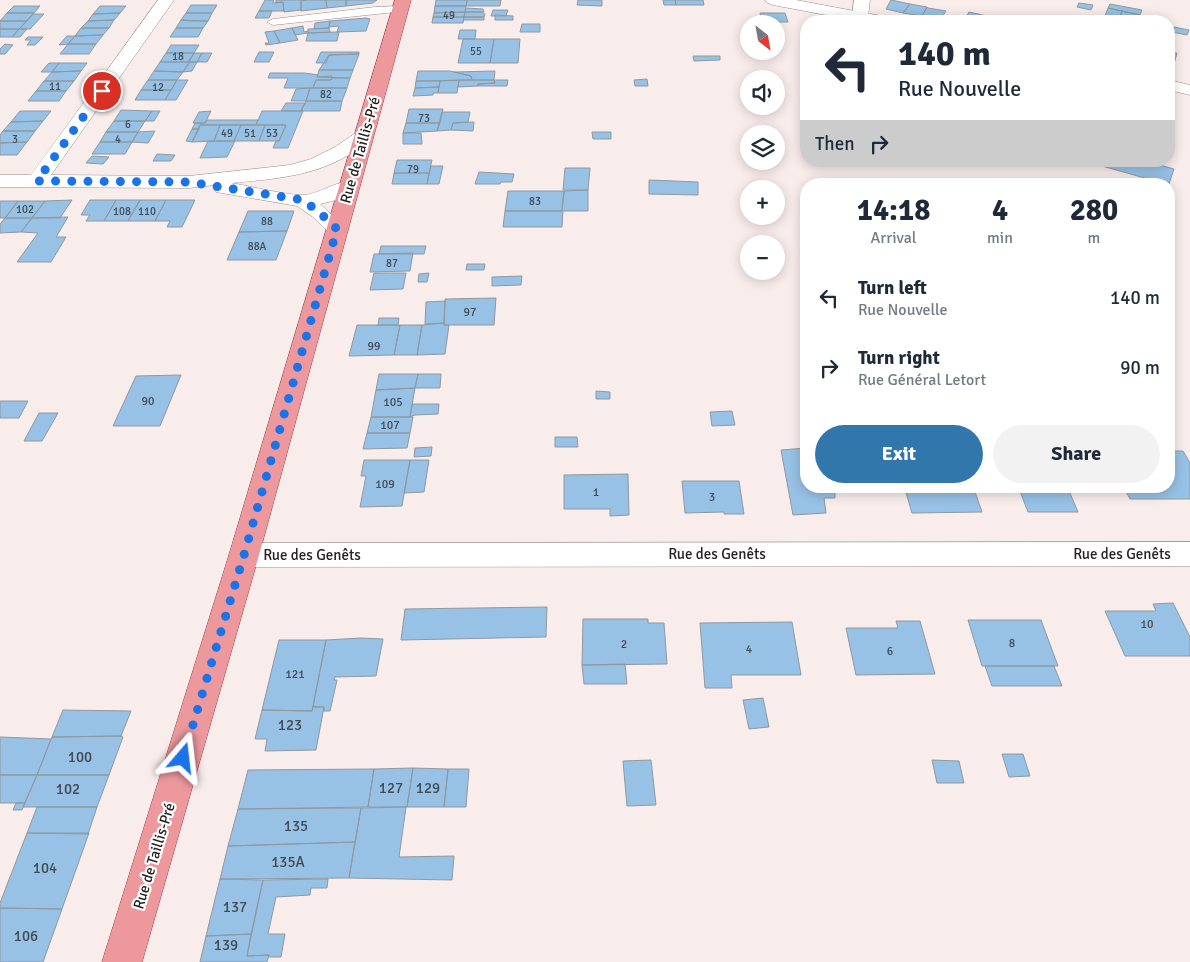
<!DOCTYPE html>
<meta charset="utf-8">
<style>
:root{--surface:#fff;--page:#f2f2f3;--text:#1f2937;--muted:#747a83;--accent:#3277ac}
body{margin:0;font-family:Signika,sans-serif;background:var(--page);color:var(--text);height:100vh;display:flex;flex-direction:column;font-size:19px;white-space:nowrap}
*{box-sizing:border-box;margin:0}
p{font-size:16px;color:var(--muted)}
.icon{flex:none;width:28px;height:28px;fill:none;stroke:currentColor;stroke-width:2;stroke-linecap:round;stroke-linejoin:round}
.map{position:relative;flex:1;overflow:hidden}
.panel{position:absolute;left:800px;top:178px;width:375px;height:315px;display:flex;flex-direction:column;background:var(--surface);border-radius:20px;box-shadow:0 2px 12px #0003}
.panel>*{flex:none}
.hud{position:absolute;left:800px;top:15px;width:375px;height:152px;border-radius:20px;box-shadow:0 2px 12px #0003;background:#fff;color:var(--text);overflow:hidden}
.needle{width:32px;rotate:149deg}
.buttons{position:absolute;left:740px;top:15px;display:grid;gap:10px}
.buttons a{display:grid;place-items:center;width:45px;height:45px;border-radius:50%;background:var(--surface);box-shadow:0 2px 12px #0003;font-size:25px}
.pin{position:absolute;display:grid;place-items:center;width:42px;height:42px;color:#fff;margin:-21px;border:2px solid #fff;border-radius:50%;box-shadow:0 1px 5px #0007}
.me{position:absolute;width:55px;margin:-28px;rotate:17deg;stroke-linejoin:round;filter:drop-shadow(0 0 4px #0008)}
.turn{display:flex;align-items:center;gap:18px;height:105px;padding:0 15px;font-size:22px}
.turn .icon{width:65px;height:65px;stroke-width:2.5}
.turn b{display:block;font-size:35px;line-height:42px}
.then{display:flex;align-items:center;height:48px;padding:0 15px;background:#0003;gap:10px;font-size:19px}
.eta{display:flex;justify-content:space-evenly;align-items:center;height:85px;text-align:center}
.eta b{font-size:30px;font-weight:800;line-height:35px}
.action{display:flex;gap:10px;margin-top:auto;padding:10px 15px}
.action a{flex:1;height:58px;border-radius:30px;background:var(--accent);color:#fff;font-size:20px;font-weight:800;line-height:58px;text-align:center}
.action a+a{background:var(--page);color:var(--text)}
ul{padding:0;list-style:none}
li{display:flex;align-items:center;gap:15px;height:70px;padding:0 15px}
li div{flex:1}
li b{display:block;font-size:19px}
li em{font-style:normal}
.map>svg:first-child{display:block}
</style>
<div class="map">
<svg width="1190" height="962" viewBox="0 0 1190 962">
<rect width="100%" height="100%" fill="#f9edec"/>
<path fill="#97c1e5" stroke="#90989f" d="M265 0H274L273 3 283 2 284 11H259Z
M276 0H306H301V10L284 12 283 2 276 3Z
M301 0H326L327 8 301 11Z
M326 0H346V6L327 8Z
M346 0H377L373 3 346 6Z
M436 0H467L466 6H435Z
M467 0H501L500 6H466Z
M578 0H602V6L577 5Z
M663 0H675L676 5H664Z
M675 0H703L704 5H676Z
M891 0 910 4 903 13 886 9Z
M1079 3 1093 5 1091 10 1077 7Z
M910 4 927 7 922 16 903 13Z
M1110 4 1142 10 1140 15 1108 8Z
M191 5H217L212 13H186Z
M14 6H40L34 13H7Z
M100 6H126L120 13 93 14Z
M435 6H466L465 12 434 13Z
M927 7 928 8 946 11 940 20 922 16Z
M466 8 483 9 484 12H465Z
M1108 8 1122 11 1119 19 1105 16Z
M493 10H508L506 16H491Z
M259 11H272L269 18H255Z
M1122 11 1140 15V17L1154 20 1132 21 1119 19Z
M465 12 464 17H433L434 13Z
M465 12H481L485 14 484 17H464Z
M969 12 996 18 994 21H964Z
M7 13H34L27 21H0Z
M120 13 114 20 88 21 93 14Z
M186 13H212L208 21 181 20Z
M760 13H785L788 22H762Z
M33 14H44L30 29H19Z
M495 15 513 16V20H495Z
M433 17H464L463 23H432Z
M464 17H484V20H463Z
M366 18 370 19 366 31 337 32 339 26 329 27 330 21Z
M114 20 109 28H81L88 21Z
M181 20 191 21H208L203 28H176Z
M0 21H27L19 29H0Z
M330 21 329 28 314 29 315 23Z
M522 24H540V32H520Z
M303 26 304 32 308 31V33L295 35 292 28Z
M1174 27 1189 30 1187 35 1172 32Z
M81 28H109L103 35 75 36Z
M176 28H203L198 37H170Z
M292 28 298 40 280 43 274 31Z
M329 28 330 32 308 33V29Z
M0 29H19L12 37H0Z
M19 29H27L20 37H12Z
M460 30H476L475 39H458Z
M274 31 280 43 266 45 265 43H269L265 32Z
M337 32H339L337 41H306L308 33Z
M103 35 96 44H68L75 36Z
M67 36H75L68 44 59 45Z
M28 37H43L35 45H27L31 40H25Z
M463 39H494L490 63H458Z
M494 39H520L518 63H490Z
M5 44 13 45 5 54H0V49Z
M68 44H96L89 54H60Z
M171 45H199L194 53H166Z
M259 52H274L269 62H254Z
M321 52H359V54L329 55 326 63H316Z
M1169 52 1177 53 1174 64 1169 62Z
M166 53H194L189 62H160Z
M194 53H202L197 62H188Z
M202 53H212L207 62H197Z
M359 54 353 70H319L329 55Z
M693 56H720V60L694 61Z
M160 62H189L183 72 154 71Z
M190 62H197L192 71 183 72Z
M49 63H59L52 72H41Z
M59 63H87L81 71 52 72Z
M319 70H353L350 78 317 77Z
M79 71H81L74 81H44L52 72Z
M154 71H156L183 72 177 80H148Z
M418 71H450L471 76 472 80 416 81Z
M495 71 494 80H472L471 76 454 72Z
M270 73H305L318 75 317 77 332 76 331 80H316L313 88H284L288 78H268Z
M332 78H350L347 88H313L316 80H331Z
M647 79 648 86H635L634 80Z
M148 80H177L171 90H141Z
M177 80H188L176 100H165Z
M459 80 457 93H438L440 81Z
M459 80H494L495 83 478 84V86L458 87Z
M494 80H508L507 86H478V84L495 83Z
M44 81H74L66 91H36Z
M416 81H440L439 87 415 88Z
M439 87 438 93H433V95L413 96 415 88Z
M310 88H347L342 101H306Z
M310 88 306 101H291L296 89Z
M141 90H171L165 100H135Z
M36 91H66L59 101H28Z
M306 101H342L340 111H301Z
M286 103H305L301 111H281Z
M409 109H443L440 123H406Z
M121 110 152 111 145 121H114Z
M20 111H51L43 121 11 122Z
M152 111H160L154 121H145Z
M211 111 205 123H193L199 112Z
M262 111H303L288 148H273L276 141H279L286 125H256Z
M442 112H470L468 122 453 123 451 130 437 131Z
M207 120H258L256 125H200L199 129H192L195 123H205Z
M43 121 35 131H3L11 122Z
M114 121H145L138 132H106Z
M474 122 473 131 451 130 453 123Z
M406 123H440L437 131 403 133Z
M200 125H220L214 141 192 142Z
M220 125H241L234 141H214Z
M241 125H265L259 141H234Z
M265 125H286L279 141H259Z
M192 129H199L192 142 186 141Z
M3 131H35L27 142 0 143V135Z
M155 131 148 143 132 142 138 132Z
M106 132H138L132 142H100Z
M592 132H611V139H593Z
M403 133H421L422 144H403Z
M208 141H235L227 157 200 158Z
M27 142 17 155H0V143Z
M100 142H132L125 154H92Z
M157 154 175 155 171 161H153Z
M92 156 109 157 103 164 86 163Z
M397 160H432L429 173H394Z
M1104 161H1146L1174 169 1169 184H1166L1102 166Z
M431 166H443L439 184H427Z
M565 168H590L588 190H563Z
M479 172 514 174 512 182H501L500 184H475Z
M394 173H429L427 184H392Z
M649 180 698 182V195L649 194Z
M588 190V211H563L562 227H503L505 211H562L564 191Z
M508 191H564L562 211H505Z
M72 200 60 218H32L45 201Z
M90 200H116L104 221H86L90 215H81Z
M116 200H140L128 221H104Z
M140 200H166L155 221H128Z
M166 200H195L182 227H167L170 221H155Z
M0 201H18L5 218H0Z
M18 201H45L32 218H5Z
M248 211H294L287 231 239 232Z
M68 217 56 237H66L51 262H17L38 233 21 232 32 218Z
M5 218H32L21 232 0 233V224Z
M287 231 276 260H227L239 232Z
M381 246H426L424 254H379Z
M413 253 410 271 370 272 374 254Z
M467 264H485L484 270H466Z
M374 273H406L403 289 370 290Z
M429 273 427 282H418L419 274Z
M522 276 521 285 492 286V277Z
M496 298 494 325H444L445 299Z
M445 301 444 323 425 324 426 302Z
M379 318H399L398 325H378Z
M444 323V325H449L445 354 417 355 422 325Z
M357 325H400L394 355 349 356Z
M400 325H422L417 355H394Z
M379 374H418L415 388 376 390Z
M418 374H441L440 388H415Z
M181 375 160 426H113L136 376Z
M415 388 410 417H371L376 390Z
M596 391 610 392V399H596Z
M0 401H28L19 418H0Z
M412 404H439L438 414 415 415 410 417Z
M732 411 735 425 712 426 710 412Z
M39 413H58L42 441H24Z
M413 417 410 433H367L371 417Z
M367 433H410L407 448 363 449Z
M555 437H577L578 447H555Z
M432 447 431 456 414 457 415 448Z
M806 448V486H835V498H824L826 513 793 515 781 450Z
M1169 451H1183L1190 463V499H1130L1123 486H1169Z
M364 460H410L402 506 360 507 366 476H361Z
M410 460H429L424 492 404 493Z
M628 474 629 515 610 516V509H564V475Z
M682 481H739L744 514H724V512L685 513Z
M904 486H973L982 512 912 513Z
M1018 486H1067L1078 512H1028Z
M1173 603 1190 637V656H1125L1105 611H1156L1153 604Z
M547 607 546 637 401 640 405 609Z
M583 619H648V623H664L667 664 582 665Z
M968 620H1041L1058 666H982Z
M896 621H920L935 674 856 675 846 628H898Z
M792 622 801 675H731L732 688H705L700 623Z
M361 638 383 639 376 676 335 677 334 680H337L330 711H324V707H313L326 640Z
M279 640H326L312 711 262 710Z
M625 664 627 684H584L582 665Z
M985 666H1054L1062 686H992Z
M763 698 769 727 749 729 743 700Z
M313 707H324L316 750 265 751 267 739H255L262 710 312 711Z
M63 710 131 711 121 736 52 737Z
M0 737 51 739 37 775H0Z
M52 737 121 736 123 737 109 775H37Z
M1002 754H1023L1030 776 1009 777Z
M651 760 656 805 627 806 623 761Z
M932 760 959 761 964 783H937Z
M413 768 407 807H368L374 769Z
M413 768 448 769 444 807H407Z
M374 769 368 807 238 809 248 770Z
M448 769H469L466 807H444Z
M0 775H37L25 803H0Z
M37 775H109L97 807H23Z
M16 803H25L22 810H13Z
M37 807H97L88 834 27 833Z
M406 807 399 857 454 856 452 880 349 878 361 808Z
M361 808 355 842 228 846 238 809Z
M27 833H89L62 909 0 908V903Z
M355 842 349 878 220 879 228 846Z
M220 879 263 880 251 934 206 936Z
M328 879 327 888H311L310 895 276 897 268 934H285L281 957H268L269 955 247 956 263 880Z
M0 908 62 909 43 962H0Z
M251 934 247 956 269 955 267 962H200L206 936Z"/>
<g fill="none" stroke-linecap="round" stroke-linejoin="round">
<defs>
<path id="service" d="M401 6 407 9 405 11 273 25 267 22 273 19 375 7Z"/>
<path id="minor" d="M158 0H174L51 175 189 176 290 165 311 159 335 147 357 132 364 130 371 132 373 136C369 142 361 146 355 151 318 176 275 179 231 183 249 186 289 196 305 195 322 193 340 178 357 182L360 186C352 197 333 201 320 204L347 229 344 233 337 235 330 233 313 217 297 206 216 192 213 188 215 185 189 188 0 187V175H31Z
M854 0H870L868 17 865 20H855L852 17Z
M1190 542V566L244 567 234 564 229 555 234 546 244 543Z"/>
<path id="tertiary" d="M765 0H796L881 16 887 18 889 21H858L773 5 768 3Z
M1169 80 1190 85V95L1169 90Z"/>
<path id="primary" d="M395 0H411L259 555 142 962H102L229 555Z"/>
</defs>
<use href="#service" stroke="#998d8d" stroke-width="1"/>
<use href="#minor" stroke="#998d8d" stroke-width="1"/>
<use href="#tertiary" stroke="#998d8d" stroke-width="1"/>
<use href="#primary" stroke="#9f4246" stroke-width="1"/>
<use href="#service" fill="#fff" fill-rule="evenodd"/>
<use href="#minor" fill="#fff" fill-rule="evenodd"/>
<use href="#tertiary" fill="#fff" fill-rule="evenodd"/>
<use href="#primary" fill="#ec989c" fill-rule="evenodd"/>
</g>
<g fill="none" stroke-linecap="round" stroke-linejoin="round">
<path stroke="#1a73e8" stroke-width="9" stroke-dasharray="0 16.2" d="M102 91 37 181 189 182 303 200 320 213 337 229 244 555 183 758"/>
</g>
<g text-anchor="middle" stroke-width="4.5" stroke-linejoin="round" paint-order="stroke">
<g font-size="11" fill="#424a52">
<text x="449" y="19">49</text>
<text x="476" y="55">55</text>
<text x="178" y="60">18</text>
<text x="55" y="90">11</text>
<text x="158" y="91">12</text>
<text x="326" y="98">82</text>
<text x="424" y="122">73</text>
<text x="128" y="128">6</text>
<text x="227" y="137">49</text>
<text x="250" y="137">51</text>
<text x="272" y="137">53</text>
<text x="15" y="143">3</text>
<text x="118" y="143">4</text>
<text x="413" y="173">79</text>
<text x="535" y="205">83</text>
<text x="25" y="213">102</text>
<text x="122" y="215">108</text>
<text x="147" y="215">110</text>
<text x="267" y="225">88</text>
<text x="257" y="250">88A</text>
<text x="392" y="267">87</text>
</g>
<g font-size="12" fill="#424a52">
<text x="470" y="316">97</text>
<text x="374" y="350">99</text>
<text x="148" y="405">90</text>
<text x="393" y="406">105</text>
<text x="390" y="429">107</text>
<text x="385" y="488">109</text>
<text x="596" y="496">1</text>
<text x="712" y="501">3</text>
<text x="1147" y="628">10</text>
<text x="1012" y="647">8</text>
<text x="624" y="648">2</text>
<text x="749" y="653">4</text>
<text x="890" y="655">6</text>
<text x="295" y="678">121</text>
</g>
<g font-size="15" fill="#262221" stroke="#fff">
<text transform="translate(360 150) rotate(-74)" y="5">Rue de Taillis-Pré</text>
<text x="717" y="559">Rue des Genêts</text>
<text x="1122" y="559">Rue des Genêts</text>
<text x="312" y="560">Rue des Genêts</text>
<text transform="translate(154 856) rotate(-73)" y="5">Rue de Taillis-Pré</text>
</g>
<g font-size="15" fill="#424a52">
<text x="290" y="730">123</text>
<text x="80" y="762">100</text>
<text x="391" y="793">127</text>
<text x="428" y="793">129</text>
<text x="68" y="794">102</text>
<text x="296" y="831">135</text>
<text x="288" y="867">135A</text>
<text x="45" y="873">104</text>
<text x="235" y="912">137</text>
<text x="26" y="941">106</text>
<text x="226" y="950">139</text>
</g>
</g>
</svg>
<div class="buttons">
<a><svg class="needle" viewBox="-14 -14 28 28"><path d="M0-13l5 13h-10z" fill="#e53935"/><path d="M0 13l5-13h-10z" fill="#747a83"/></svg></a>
<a><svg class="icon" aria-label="sound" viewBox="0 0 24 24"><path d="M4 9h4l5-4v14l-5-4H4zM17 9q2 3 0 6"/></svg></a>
<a><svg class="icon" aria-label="layers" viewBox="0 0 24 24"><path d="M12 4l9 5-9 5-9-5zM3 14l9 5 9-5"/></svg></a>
<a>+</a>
<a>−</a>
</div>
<div class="pin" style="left:102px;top:91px;background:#d93025"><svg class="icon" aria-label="arrive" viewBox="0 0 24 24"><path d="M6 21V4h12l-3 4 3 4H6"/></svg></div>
<svg class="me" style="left:183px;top:758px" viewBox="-20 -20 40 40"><path d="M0-17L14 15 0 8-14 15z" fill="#1a73e8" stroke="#fff" stroke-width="4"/></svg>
<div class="hud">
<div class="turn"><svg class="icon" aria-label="left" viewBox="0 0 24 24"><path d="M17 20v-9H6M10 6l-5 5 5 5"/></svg><div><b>140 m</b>Rue Nouvelle</div></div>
<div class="then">Then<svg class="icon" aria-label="right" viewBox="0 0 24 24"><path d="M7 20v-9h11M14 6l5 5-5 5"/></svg></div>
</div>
<section class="panel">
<div class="eta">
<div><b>14:18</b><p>Arrival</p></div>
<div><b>4</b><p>min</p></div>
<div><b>280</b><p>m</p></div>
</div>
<ul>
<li><svg class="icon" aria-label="left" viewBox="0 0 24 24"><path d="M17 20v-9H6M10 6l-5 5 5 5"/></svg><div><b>Turn left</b><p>Rue Nouvelle</p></div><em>140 m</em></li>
<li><svg class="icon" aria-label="right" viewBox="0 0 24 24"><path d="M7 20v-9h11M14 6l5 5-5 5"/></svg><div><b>Turn right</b><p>Rue Général Letort</p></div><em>90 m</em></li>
</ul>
<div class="action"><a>Exit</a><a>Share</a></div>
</section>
</div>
